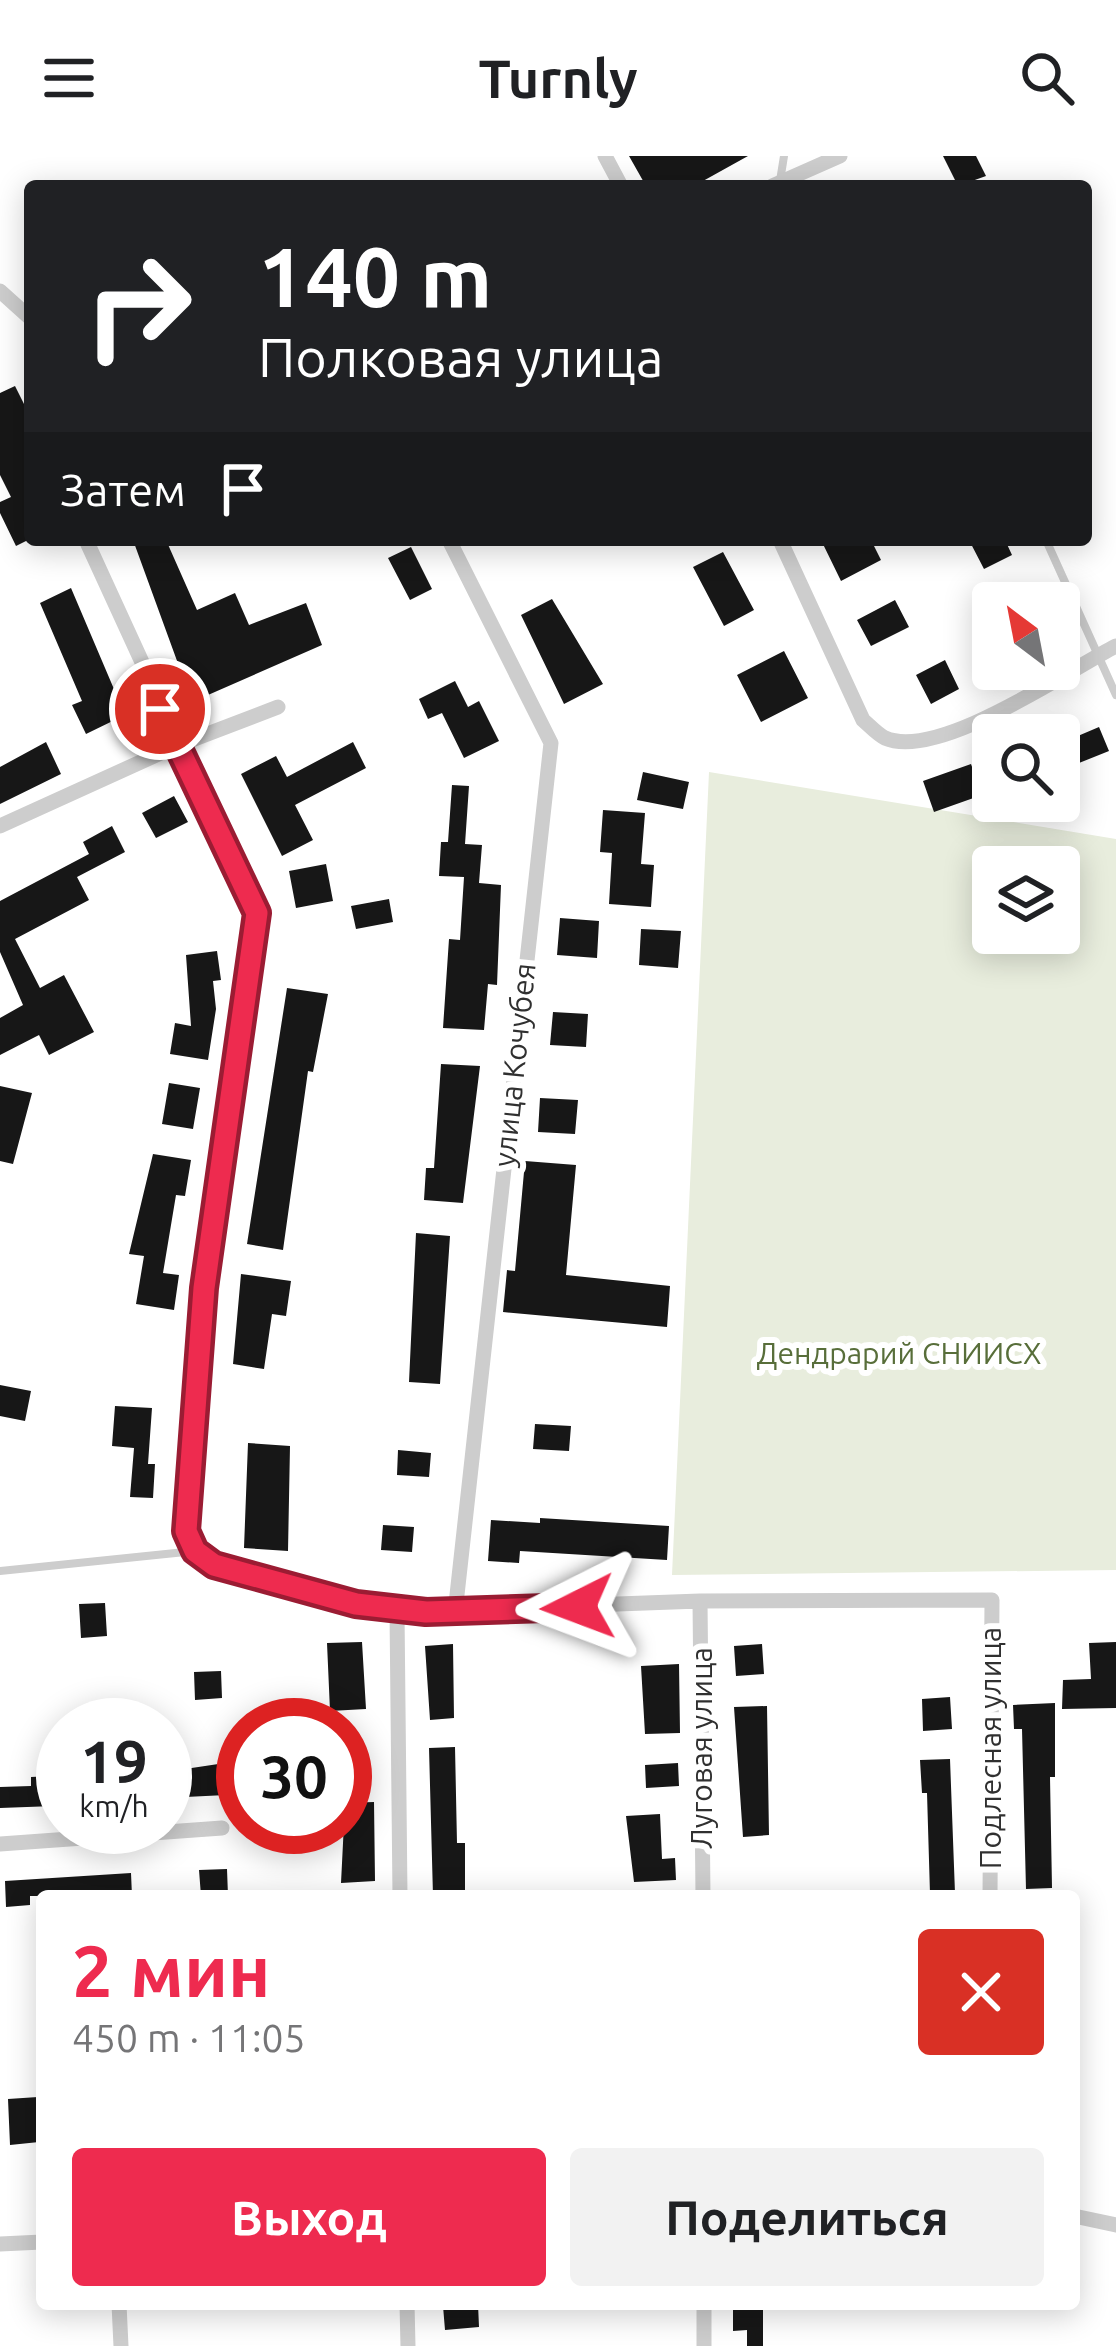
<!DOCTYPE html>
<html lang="ru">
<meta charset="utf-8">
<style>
:root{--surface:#fff;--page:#f2f2f2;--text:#202124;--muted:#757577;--accent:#ee2b4f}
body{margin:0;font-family:Ubuntu,sans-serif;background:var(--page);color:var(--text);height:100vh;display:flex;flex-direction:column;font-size:45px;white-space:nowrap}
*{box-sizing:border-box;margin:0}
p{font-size:39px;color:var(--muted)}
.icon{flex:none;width:66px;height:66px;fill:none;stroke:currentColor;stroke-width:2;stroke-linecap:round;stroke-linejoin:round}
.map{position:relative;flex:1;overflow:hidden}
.details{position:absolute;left:36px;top:1734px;width:1044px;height:420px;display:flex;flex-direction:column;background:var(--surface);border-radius:12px;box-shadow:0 6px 30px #0003}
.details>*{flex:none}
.hud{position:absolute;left:24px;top:24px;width:1068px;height:366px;border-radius:12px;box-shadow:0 6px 30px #0003;background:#202124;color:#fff;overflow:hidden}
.needle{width:78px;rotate:328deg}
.controls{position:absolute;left:972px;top:426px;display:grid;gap:24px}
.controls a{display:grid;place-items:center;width:108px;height:108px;border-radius:12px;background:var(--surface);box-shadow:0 6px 30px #0003;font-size:60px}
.speed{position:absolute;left:36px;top:1542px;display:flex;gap:24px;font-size:60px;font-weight:700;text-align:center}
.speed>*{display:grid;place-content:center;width:156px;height:156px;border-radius:50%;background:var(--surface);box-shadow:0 6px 30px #0003;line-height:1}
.speed small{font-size:30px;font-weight:400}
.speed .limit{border:18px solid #d22;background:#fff;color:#111}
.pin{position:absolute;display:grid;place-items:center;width:102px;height:102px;color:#fff;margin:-51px;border:6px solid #fff;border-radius:50%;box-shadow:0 3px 12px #0007}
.me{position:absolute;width:132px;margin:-66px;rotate:267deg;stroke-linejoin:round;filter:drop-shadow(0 0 9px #0008)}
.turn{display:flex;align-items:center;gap:42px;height:252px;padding:0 36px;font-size:54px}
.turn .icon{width:156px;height:156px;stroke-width:2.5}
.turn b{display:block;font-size:84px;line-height:102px}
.then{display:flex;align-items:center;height:114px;padding:0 36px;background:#0003;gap:24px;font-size:45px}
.round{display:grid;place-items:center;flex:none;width:126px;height:126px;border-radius:12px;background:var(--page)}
.head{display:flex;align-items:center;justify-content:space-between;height:204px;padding:0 36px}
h1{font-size:72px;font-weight:700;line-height:90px;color:var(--accent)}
.cta{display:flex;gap:24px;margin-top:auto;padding:24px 36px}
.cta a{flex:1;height:138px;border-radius:12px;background:var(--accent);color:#fff;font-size:48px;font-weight:700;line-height:138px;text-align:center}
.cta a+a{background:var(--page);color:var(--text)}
header{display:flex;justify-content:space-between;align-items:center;height:156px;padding:0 36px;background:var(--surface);font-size:54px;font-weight:700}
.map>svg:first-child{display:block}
</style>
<header><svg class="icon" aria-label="menu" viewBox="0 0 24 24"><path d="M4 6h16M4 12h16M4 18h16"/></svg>Turnly<svg class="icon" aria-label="search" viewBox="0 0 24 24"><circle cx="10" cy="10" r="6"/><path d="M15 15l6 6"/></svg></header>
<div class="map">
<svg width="1116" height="2190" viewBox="0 0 1116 2190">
<rect width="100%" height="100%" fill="#fff"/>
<path fill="#e8eddd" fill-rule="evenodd" d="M709 616 1116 683V1414L672 1419ZM993 711H1059V777H993Z"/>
<path fill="#171717" d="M629 0H748L694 30H646Z
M943 0H976L986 20 958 30Z
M15 230 30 260V383L16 390 0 357V346L11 341 0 319V237Z
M133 384H166L197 454 235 437 249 469 306 447 322 489 192 546Z
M821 384H871L881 404 841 425Z
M969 384H1005L1012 399 984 413Z
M411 391 432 433 410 444 388 402Z
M723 396 754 454 724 470 693 411Z
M71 432 125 559 86 578 72 549 82 545 40 447Z
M552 443 603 528 564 548 521 459Z
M895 444 909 471 871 490 857 464Z
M784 495 808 542 761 566 737 519Z
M945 504 959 533 931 548 916 519Z
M455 525 468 551 479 545 499 585 464 602 442 557 428 563 419 543Z
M1099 571 1109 595 1059 615V588Z
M46 586 61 618 0 648V611Z
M353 586 366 612 295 649 313 684 282 700 241 618 276 600 287 621Z
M971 608 982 639 934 656 923 625Z
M643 616 689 626 683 653 637 644Z
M452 629 469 630 465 688 482 689 479 727 501 729 497 829 488 828 484 874 443 872 449 783 460 784 464 721 439 720 441 686H448Z
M174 640 188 666 156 682 142 657Z
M603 654 645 657 641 708 654 709 651 751 609 748 612 697 600 696Z
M112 670 125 696 77 721 89 744 15 783 40 832 64 819 94 876 49 899 39 879 0 899V862L23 849 0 796V745L89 698 83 686Z
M326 708 333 745 296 752 289 715Z
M389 743 393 766 356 773 351 750Z
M560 762 599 765 597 802 557 799Z
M641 773 681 775 678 812 639 809Z
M217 795 221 824 213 825 216 853 208 904 170 898 175 867 191 870 186 799Z
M287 832 328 838 313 916 308 915 283 1094 247 1088Z
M553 856 588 858 586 891 550 889Z
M441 908 480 910 463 1047 424 1044 426 1012H434Z
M169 927 200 932 193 973 162 968Z
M0 930 32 937 13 1008 0 1005Z
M540 942 578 944 575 978 538 976Z
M153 998 191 1004 185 1040 176 1039 163 1117 179 1119 174 1154 136 1148 144 1100 129 1098Z
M525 1005 576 1009 566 1119 670 1130 667 1171 503 1156 507 1114 515 1115Z
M416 1077 450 1080 440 1228 409 1226Z
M241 1118 291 1125 286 1160 272 1158 264 1213 233 1208Z
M0 1229 31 1235 25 1265 0 1260Z
M115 1250 152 1252 148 1308H155L153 1342 130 1341 134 1292 112 1290Z
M535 1268 571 1270 569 1295 533 1293Z
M248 1287 290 1290 288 1395 244 1392Z
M398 1294 431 1297 429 1321 397 1319Z
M540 1362 669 1370 667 1404 520 1395 519 1407 488 1405 491 1364 540 1367Z
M383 1369 414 1371 412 1396 381 1394Z
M105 1447 107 1480 81 1482 79 1448Z
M362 1486 366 1553 330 1555 327 1487Z
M1116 1486V1552L1062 1553 1063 1524 1091 1523 1089 1487Z
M453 1488 454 1562 430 1564 425 1490Z
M762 1488 764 1518 736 1520 734 1490Z
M679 1508 680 1577 645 1578 641 1510Z
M221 1515 222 1542 195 1544 194 1516Z
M950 1541 952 1573 923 1575 922 1543Z
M1055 1547V1621H1050L1052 1732 1026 1733 1022 1573H1014L1013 1549Z
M767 1550 769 1679 743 1681 734 1551Z
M455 1591 457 1687H465V1740H433L429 1592Z
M950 1603 955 1737 930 1738 927 1637H922L920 1604Z
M225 1607 226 1639 165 1642V1616Z
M678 1607 679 1630 646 1632 645 1609Z
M52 1620 54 1650 0 1652V1631L31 1630V1621Z
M374 1646 375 1725 341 1727 345 1647Z
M660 1658 662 1703 675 1702 676 1724 634 1726 626 1660Z
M227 1713 228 1740H201L199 1714Z
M131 1717 132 1740H30V1749L6 1751 5 1725Z
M38 1941 39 1986 10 1989 8 1943Z
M478 2148 479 2171 445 2174 443 2150Z
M733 2148H763V2190H747V2174L733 2175Z"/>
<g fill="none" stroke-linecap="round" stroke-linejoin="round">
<path stroke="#cdcdcd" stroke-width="8" d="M780 25 784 0
M1046 384 1116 539
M0 1415 195 1395"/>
<path stroke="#cdcdcd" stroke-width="15" d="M605 0 621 30
M772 30 840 0
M0 135 30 162
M86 384 257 757 204 1132 186 1375 195 1395 213 1409 397 1456 700 1445 992 1444 990 1740
M449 384 551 587 455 1457
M780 384 863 564C869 569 877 578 885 582 938 605 1067 515 1116 490
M0 670 176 590 278 551
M700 1445 703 1740
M397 1456 400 1740
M0 1688 222 1672
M1074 2060 1116 2069
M0 2088 42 2086
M119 2148 121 2190
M407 2148 408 2190
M704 2190V2148"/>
</g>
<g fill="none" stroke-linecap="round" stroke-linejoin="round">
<defs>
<path id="route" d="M160 553 257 757 204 1132 186 1375 195 1395 214 1409 356 1448 426 1456 578 1451"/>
</defs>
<use href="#route" stroke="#9b1c33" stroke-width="30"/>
<use href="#route" stroke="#ee2b4f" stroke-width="21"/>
</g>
<g text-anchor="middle" stroke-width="12" stroke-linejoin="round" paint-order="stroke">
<g font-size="30" fill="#303030" stroke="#fff">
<text transform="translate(515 909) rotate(-84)" y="10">улица Кочубея</text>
<text transform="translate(702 1592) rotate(-90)" y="10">Луговая улица</text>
<text transform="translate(991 1592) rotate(-90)" y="10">Подлесная улица</text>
</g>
<g font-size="30" fill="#586e3a" stroke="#fff">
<text x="899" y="1208">Дендрарий СНИИСХ</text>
</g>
</g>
</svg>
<div class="controls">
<a><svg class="needle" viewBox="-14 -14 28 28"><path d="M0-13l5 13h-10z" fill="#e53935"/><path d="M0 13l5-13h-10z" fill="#757577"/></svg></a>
<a><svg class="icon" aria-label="search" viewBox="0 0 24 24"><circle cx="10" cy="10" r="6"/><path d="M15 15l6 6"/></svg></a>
<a><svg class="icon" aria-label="layers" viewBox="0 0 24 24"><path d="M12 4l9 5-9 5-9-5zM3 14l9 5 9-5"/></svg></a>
</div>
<div class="speed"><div>19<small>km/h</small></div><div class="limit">30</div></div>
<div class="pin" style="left:160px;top:553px;background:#d93025"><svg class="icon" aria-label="arrive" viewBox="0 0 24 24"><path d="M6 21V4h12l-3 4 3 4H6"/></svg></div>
<svg class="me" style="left:578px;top:1451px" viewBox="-20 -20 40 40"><path d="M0-17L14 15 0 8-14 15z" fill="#ee2b4f" stroke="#fff" stroke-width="4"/></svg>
<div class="hud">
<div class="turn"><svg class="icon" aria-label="right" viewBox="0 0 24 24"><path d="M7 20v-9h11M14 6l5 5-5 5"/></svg><div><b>140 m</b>Полковая улица</div></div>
<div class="then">Затем<svg class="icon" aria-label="arrive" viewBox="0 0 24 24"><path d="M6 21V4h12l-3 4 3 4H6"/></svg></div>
</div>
<section class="details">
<div class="head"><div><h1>2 мин</h1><p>450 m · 11:05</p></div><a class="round" style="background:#d93025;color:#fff"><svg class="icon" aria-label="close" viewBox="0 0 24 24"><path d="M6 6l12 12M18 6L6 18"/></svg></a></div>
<div class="cta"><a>Выход</a><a>Поделиться</a></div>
</section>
</div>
